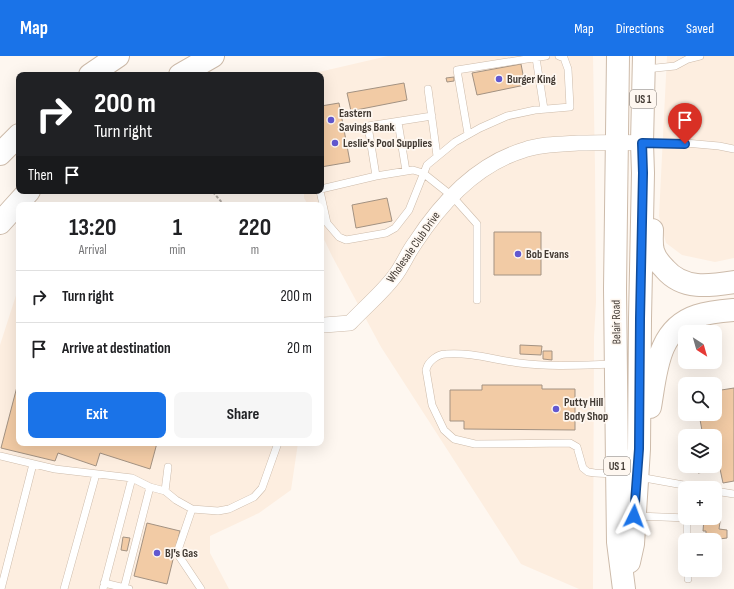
<!DOCTYPE html>
<meta charset="utf-8">
<style>
:root{--surface:#fff;--page:#f6f6f6;--text:#202124;--muted:#757577;--line:#e0e0e0;--accent:#1a73e8}
body{margin:0;font-family:"Sofia Sans Condensed",sans-serif;background:var(--page);color:var(--text);height:100vh;display:flex;flex-direction:column;font-size:15px;white-space:nowrap}
*{box-sizing:border-box;margin:0}
p{font-size:13px;color:var(--muted)}
.icon{flex:none;width:22px;height:22px;fill:none;stroke:currentColor;stroke-width:2;stroke-linecap:round;stroke-linejoin:round}
.map{position:relative;flex:1;overflow:hidden}
.side{position:absolute;left:16px;top:146px;width:308px;height:244px;display:flex;flex-direction:column;background:var(--surface);border-radius:8px;box-shadow:0 4px 16px #0002}
.side>*{flex:none}
.banner{position:absolute;left:16px;top:16px;width:308px;height:122px;border-radius:8px;box-shadow:0 4px 16px #0002;background:#202124;color:#fff;overflow:hidden}
.needle{width:26px;rotate:143deg}
.buttons{position:absolute;left:678px;top:269px;display:grid;gap:8px}
.buttons a{display:grid;place-items:center;width:44px;height:44px;border-radius:8px;background:var(--surface);box-shadow:0 4px 16px #0002;font-size:20px}
.pin{position:absolute;display:grid;place-items:center;width:34px;height:34px;color:#fff;margin:-41px -17px;border-radius:50% 50% 50% 0;rotate:-45deg;box-shadow:0 0 4px #0007}
.pin .icon{rotate:45deg}
.me{position:absolute;width:44px;margin:-22px;rotate:3deg;stroke-linejoin:round;filter:drop-shadow(0 0 3px #0008)}
.turn{display:flex;align-items:center;gap:14px;height:84px;padding:0 12px;font-size:18px}
.turn .icon{width:52px;height:52px;stroke-width:2.5}
.turn b{display:block;font-size:28px;line-height:34px}
.then{display:flex;align-items:center;height:38px;padding:0 12px;background:#0003;gap:8px;font-size:15px}
.eta{display:flex;justify-content:space-evenly;align-items:center;height:68px;text-align:center}
.eta b{font-size:24px;font-weight:700;line-height:28px}
.button{display:flex;gap:8px;margin-top:auto;padding:8px 12px}
.button a{flex:1;height:46px;border-radius:8px;background:var(--accent);color:#fff;font-size:16px;font-weight:700;line-height:46px;text-align:center}
.button a+a{background:var(--page);color:var(--text)}
ul{padding:0;list-style:none}
li{display:flex;align-items:center;gap:12px;height:52px;padding:0 12px;border-top:1px solid var(--line)}
li div{flex:1}
li b{display:block;font-size:15px}
li em{font-style:normal}
header{display:flex;align-items:center;gap:24px;box-sizing:border-box;height:56px;padding:0 20px;background:var(--accent);color:#fff}
header strong{font-size:19px}
nav{display:flex;gap:22px;margin-inline-start:auto;font-size:14px}
.map>svg:first-child{display:block}
</style>
<header>
<strong>Map</strong>
<nav><a>Map</a><a>Directions</a><a>Saved</a></nav>
</header>
<div class="map">
<svg width="734" height="533" viewBox="0 0 734 533">
<rect width="100%" height="100%" fill="#fef7f0"/>
<path fill="#fdeee0" d="M388 0H593L595 111 596 246 594 281 593 533H579L521 508 381 291 332 200 321 177V149H308L304 142V135H321V19H306Z
M667 0H734V202L715 206 682 199 666 187 659 160Z
M19 230V387H298L291 434 259 457 210 480V497L229 533H0V289Z"/>
<path fill="#f2cba5" stroke="#a39282" d="M521 8 525 29 477 39 472 17Z
M454 21V25L447 26 446 22Z
M404 27 407 44 351 55 347 37Z
M339 47 350 106 321 111V50Z
M387 142 392 165 356 172 352 149Z
M494 176H541V219H494Z
M520 289 542 290 541 299 520 298Z
M543 295H552V304L543 303Z
M19 323V387H157L150 413 100 397 96 410 58 397 55 405 1 392Z
M482 329H542V333H575V374L464 373V365H450V334H482Z
M734 332V425L723 427 720 413 698 417 696 410H715V380H703L699 358H715V335Z
M715 459H721L719 473 727 474V482L719 483V486H721V488L719 489V492H715V484H706V475H703L704 462H715Z
M147 467 180 475 167 528 134 520Z
M123 481 130 482 127 495 121 494Z"/>
<g fill="none" stroke-linecap="round" stroke-linejoin="round">
<defs>
<path id="service" d="M536 2 544 53
M646 13 675 10 688 3 700 0
M428 33 437 100
M398 66 406 115
M468 78 457 14 546 0
M645 87H685L719 90 734 93
M376 120 368 70 432 60
M321 133 376 120 413 114 423 117 452 140 477 168V244
M320 135 327 167 339 181 346 184 386 177 395 172 409 154 427 109 455 86 480 72 507 60 535 54 570 51 568 13 564 2 559 0
M614 308C582 309 551 311 519 307 495 304 471 296 446 298 438 298 428 305 426 314L432 349 444 374 454 383 475 388 570 387 577 391 583 412 588 416 595 417 615 418
M0 400 55 413 132 422 150 431 165 435 176 444 192 453 218 455 229 453 254 441 262 432 278 387
M639 421 700 432
M165 435 168 411
M715 435 734 438
M192 453 177 497 201 533
M637 460 687 462V484
M688 514V523
M104 527 129 533
M124 532 150 431
M1 533 33 408
M64 533 96 418
M103 533 132 422"/>
<path id="minor" d="M324 269 350 267C364 252 382 237 394 221 402 211 407 198 415 187 441 147 477 108 524 94 541 88 560 88 578 87 599 87 620 86 642 87"/>
<path id="trunk" d="M618 0 615 233 617 409 618 486 624 533
M90 19 118 0
M180 19 213 0
M0 98 19 79
M0 167 29 135
M652 174C652 181 651 188 653 195 655 202 660 208 665 213 683 234 709 230 734 226
M650 351C656 317 657 273 697 260 709 256 722 255 734 254
M629 506 633 488 639 393 640 263 643 117 642 87 644 0"/>
</defs>
<use href="#service" stroke="#cdbbaa" stroke-width="8"/>
<use href="#minor" stroke="#cdbbaa" stroke-width="16"/>
<use href="#trunk" stroke="#cdbbaa" stroke-width="24"/>
<path stroke="#b0a9a2" stroke-width="2" stroke-dasharray="3 2" stroke-linecap="butt" d="M213 136 224 149"/>
<use href="#service" stroke="#fff" stroke-width="7"/>
<use href="#minor" stroke="#fff" stroke-width="15"/>
<use href="#trunk" stroke="#fff" stroke-width="22"/>
</g>
<g fill="none" stroke-linecap="round" stroke-linejoin="round">
<defs>
<path id="route" d="M634 460 639 393 640 263 643 117 642 87 685 88"/>
</defs>
<use href="#route" stroke="#114b97" stroke-width="10"/>
<use href="#route" stroke="#1a73e8" stroke-width="7"/>
</g>
<g fill="#6258d0" stroke="#fef7f0" stroke-width="1.5">
<circle cx="499" cy="23" r="4"/>
<circle cx="331" cy="64" r="4"/>
<circle cx="335" cy="87" r="4"/>
<circle cx="518" cy="198" r="4"/>
<circle cx="556" cy="353" r="4"/>
<circle cx="157" cy="497" r="4"/>
</g>
<g text-anchor="middle" stroke-width="3.5" stroke-linejoin="round" paint-order="stroke">
<g fill="#fef7f0" stroke="#7b736c" stroke-width="1">
<rect x="630" y="34" width="26" height="18" rx="3"/>
<rect x="604" y="401" width="26" height="18" rx="3"/>
</g>
<g font-size="11" font-weight="bold" fill="#433b34">
<text x="643" y="47">US 1</text>
<text x="617" y="414">US 1</text>
</g>
<g font-size="12" font-weight="bold" fill="#433b34" stroke="#fef7f0" text-anchor="start">
<text x="507" y="27">Burger King</text>
<text x="339" y="61">Eastern<tspan x="339" dy="14">Savings Bank</tspan></text>
<text x="343" y="91">Leslie's Pool Supplies</text>
<text x="526" y="202">Bob Evans</text>
<text x="564" y="350">Putty Hill<tspan x="564" dy="14">Body Shop</tspan></text>
<text x="165" y="501">BJ's Gas</text>
</g>
<g font-size="12" fill="#433b34" stroke="#fef7f0">
<text transform="translate(413 191) rotate(-55)" y="4">Wholesale Club Drive</text>
<text transform="translate(616 266) rotate(-91)" y="4">Belair Road</text>
</g>
</g>
</svg>
<div class="buttons">
<a><svg class="needle" viewBox="-14 -14 28 28"><path d="M0-13l5 13h-10z" fill="#e53935"/><path d="M0 13l5-13h-10z" fill="#757577"/></svg></a>
<a><svg class="icon" aria-label="search" viewBox="0 0 24 24"><circle cx="10" cy="10" r="6"/><path d="M15 15l6 6"/></svg></a>
<a><svg class="icon" aria-label="layers" viewBox="0 0 24 24"><path d="M12 4l9 5-9 5-9-5zM3 14l9 5 9-5"/></svg></a>
<a>+</a>
<a>−</a>
</div>
<div class="pin" style="left:685px;top:88px;background:#d93025"><svg class="icon" aria-label="arrive" viewBox="0 0 24 24"><path d="M6 21V4h12l-3 4 3 4H6"/></svg></div>
<svg class="me" style="left:634px;top:460px" viewBox="-20 -20 40 40"><path d="M0-17L14 15 0 8-14 15z" fill="#1a73e8" stroke="#fff" stroke-width="4"/></svg>
<div class="banner">
<div class="turn"><svg class="icon" aria-label="right" viewBox="0 0 24 24"><path d="M7 20v-9h11M14 6l5 5-5 5"/></svg><div><b>200 m</b>Turn right</div></div>
<div class="then">Then<svg class="icon" aria-label="arrive" viewBox="0 0 24 24"><path d="M6 21V4h12l-3 4 3 4H6"/></svg></div>
</div>
<section class="side">
<div class="eta">
<div><b>13:20</b><p>Arrival</p></div>
<div><b>1</b><p>min</p></div>
<div><b>220</b><p>m</p></div>
</div>
<ul>
<li><svg class="icon" aria-label="right" viewBox="0 0 24 24"><path d="M7 20v-9h11M14 6l5 5-5 5"/></svg><div><b>Turn right</b></div><em>200 m</em></li>
<li><svg class="icon" aria-label="arrive" viewBox="0 0 24 24"><path d="M6 21V4h12l-3 4 3 4H6"/></svg><div><b>Arrive at destination</b></div><em>20 m</em></li>
</ul>
<div class="button"><a>Exit</a><a>Share</a></div>
</section>
</div>
